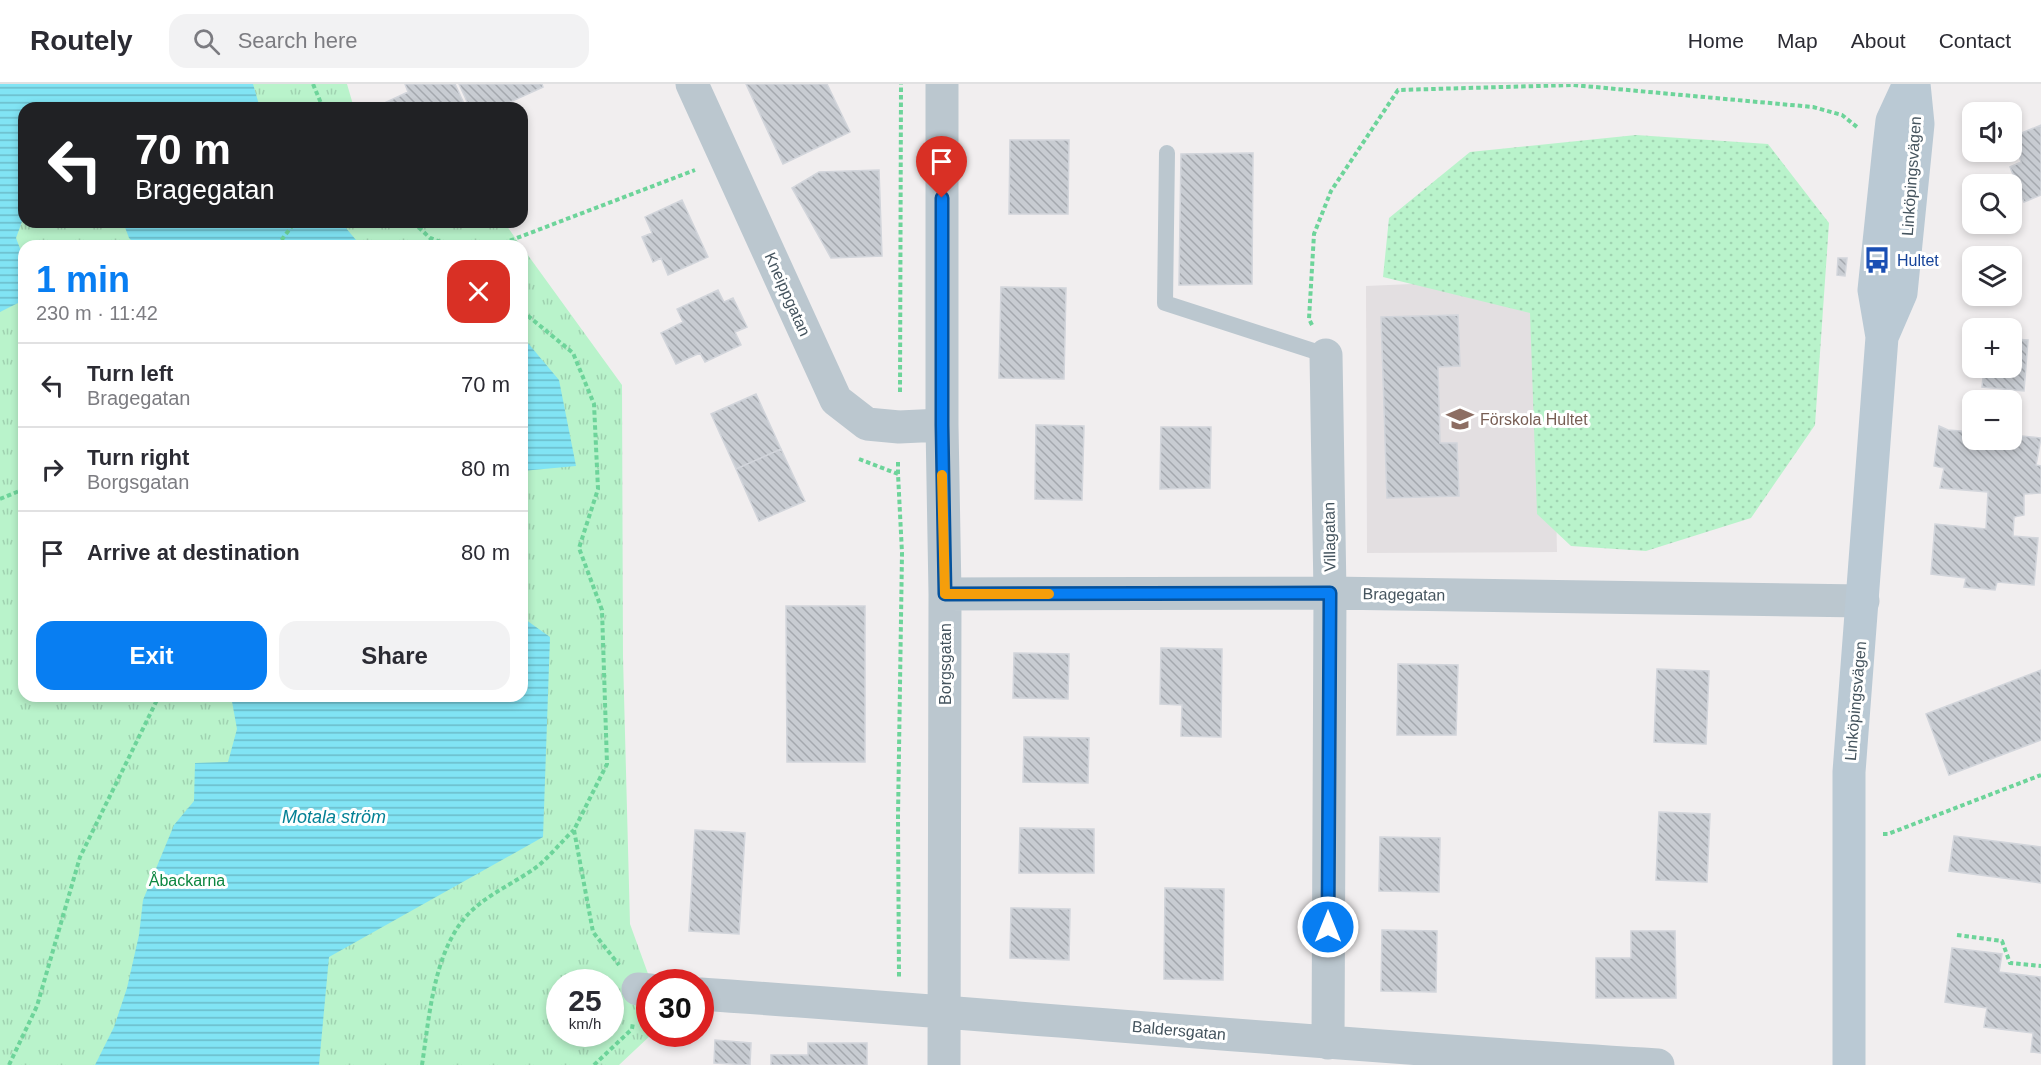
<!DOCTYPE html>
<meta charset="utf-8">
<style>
:root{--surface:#fff;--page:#f2f2f3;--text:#2b2b33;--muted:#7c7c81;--line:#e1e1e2;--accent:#087ef2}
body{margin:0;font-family:Arial,sans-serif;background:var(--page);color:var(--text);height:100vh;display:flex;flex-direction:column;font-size:22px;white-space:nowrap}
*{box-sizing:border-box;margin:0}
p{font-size:20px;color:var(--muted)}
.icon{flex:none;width:33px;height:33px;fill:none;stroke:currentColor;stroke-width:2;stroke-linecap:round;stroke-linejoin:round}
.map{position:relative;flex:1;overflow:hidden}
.panel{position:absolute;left:18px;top:156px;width:510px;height:462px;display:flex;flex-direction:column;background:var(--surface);border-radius:18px;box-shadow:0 3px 9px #0003}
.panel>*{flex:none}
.guide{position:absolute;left:18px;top:18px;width:510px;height:126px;border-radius:18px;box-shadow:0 3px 9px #0003;background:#202124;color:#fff;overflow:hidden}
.tools{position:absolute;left:1962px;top:18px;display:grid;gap:12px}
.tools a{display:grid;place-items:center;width:60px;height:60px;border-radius:12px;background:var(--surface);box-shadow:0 3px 9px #0003;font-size:30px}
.speed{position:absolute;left:546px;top:885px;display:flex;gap:12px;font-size:30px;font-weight:700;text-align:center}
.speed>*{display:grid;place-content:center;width:78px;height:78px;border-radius:50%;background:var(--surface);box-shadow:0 3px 9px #0003;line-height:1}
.speed small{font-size:15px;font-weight:400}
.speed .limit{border:9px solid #d22;background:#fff;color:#111}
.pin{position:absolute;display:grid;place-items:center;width:51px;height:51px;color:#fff;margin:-62px -26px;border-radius:50% 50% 50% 0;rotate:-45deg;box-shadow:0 0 6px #0007}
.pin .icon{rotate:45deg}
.me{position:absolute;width:66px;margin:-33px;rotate:0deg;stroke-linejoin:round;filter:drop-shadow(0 0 4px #0008)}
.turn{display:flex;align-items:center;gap:21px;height:126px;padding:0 18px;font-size:27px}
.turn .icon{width:78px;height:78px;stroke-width:2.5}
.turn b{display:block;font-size:42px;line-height:51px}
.round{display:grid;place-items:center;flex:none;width:63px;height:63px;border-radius:18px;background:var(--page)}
.summary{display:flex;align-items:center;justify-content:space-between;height:102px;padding:0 18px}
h1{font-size:36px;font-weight:700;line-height:45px;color:var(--accent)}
.action{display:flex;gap:12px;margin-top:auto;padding:12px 18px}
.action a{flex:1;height:69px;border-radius:18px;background:var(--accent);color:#fff;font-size:24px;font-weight:700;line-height:69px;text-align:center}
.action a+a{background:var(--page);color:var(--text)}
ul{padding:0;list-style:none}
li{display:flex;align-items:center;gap:18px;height:84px;padding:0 18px;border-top:2px solid var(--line)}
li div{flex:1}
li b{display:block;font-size:22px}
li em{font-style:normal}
header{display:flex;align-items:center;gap:36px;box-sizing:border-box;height:84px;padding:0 30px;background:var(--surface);border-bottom:2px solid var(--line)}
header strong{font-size:28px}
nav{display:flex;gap:33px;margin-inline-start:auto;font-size:21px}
.search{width:420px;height:54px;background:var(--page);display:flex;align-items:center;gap:15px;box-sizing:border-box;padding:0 21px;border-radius:18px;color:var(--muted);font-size:22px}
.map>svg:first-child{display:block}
</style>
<header>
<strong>Routely</strong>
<div class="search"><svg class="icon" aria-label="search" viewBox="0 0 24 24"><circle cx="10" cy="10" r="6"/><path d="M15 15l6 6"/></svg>Search here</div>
<nav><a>Home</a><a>Map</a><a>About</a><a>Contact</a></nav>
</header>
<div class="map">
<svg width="2041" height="981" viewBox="0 0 2041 981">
<defs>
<pattern id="grass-dots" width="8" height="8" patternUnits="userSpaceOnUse" patternTransform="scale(1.5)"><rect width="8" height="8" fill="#b9f3cb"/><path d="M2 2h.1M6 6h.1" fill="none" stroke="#a0d2b1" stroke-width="1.8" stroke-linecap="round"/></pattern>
<pattern id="park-tufts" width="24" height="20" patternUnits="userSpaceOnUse" patternTransform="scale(1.5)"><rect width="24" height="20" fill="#b9f3cb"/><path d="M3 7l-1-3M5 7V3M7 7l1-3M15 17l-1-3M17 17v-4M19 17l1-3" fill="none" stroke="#a0d2b1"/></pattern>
<pattern id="water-rules" width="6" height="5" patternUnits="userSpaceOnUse" patternTransform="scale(1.5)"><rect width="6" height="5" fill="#81e4f4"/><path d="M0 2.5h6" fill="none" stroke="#6bbbc9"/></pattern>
<pattern id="building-back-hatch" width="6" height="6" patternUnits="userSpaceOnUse" patternTransform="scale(1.5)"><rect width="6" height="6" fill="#c8ccd2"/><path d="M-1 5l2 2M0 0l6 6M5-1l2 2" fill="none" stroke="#a4a8ae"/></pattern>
</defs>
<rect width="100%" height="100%" fill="#f1eeef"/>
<path fill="#e3dfe1" d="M1551 194 1557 468 1367 469 1366 202Z"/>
<path fill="url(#grass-dots)" d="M1636 51 1768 60 1829 139 1815 341 1751 434 1646 467 1571 462 1537 430 1530 229 1383 193 1389 134 1470 68Z"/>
<path fill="url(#park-tufts)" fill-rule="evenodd" d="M0 0H347L354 24H24V138H504L521 162H24V612H522V163L622 301 623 573 630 840 651 898H650V950H652L619 981H0ZM560 898H610V950H560Z"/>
<path fill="url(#water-rules)" d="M0 0H253L260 24H24V132L16 154 24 175V216L0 228Z
M123 138H341L361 162H137L129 154Z
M522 252 559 296 576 382 522 387Z
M522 533 550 553 543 753 329 873 319 981H95L114 943 127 904 139 851 143 816 174 741 194 717 195 679 228 678 237 645 231 612H522Z"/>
<path fill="url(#building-back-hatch)" stroke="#d2d5db" stroke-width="1.5" d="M405 0H455L466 24H384L382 20 408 8Z
M459 0H542L543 3 497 24H470Z
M746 0H827L850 48 783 80Z
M2041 41V111L2024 118 2010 83 2021 78 2012 53Z
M1010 56H1069L1068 130H1009Z
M1253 69 1252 200 1179 201 1181 70Z
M879 86 882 172 831 174 792 104 819 88Z
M682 116 708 173 668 191 661 174 653 178 642 153 652 149 645 133Z
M1838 174H1847L1845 192 1837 191Z
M1001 203 1066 204 1064 295 999 294Z
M718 206 724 218 733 214 747 243 735 248 741 261 705 278 700 269 676 280 661 249 683 238 677 225Z
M1458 231 1460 282 1438 283 1440 359H1457L1459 412 1387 414 1381 233Z
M2012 255 2028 256 2024 307 1982 303 1984 284H2012Z
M756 310 781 365 736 385 711 330Z
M1036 341 1084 342 1082 416 1035 415Z
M1939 342 1948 346 1972 348V356H2012V351L2041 354 2036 381 2041 382V409L2024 410V431L2014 433 2013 452 2038 454 2034 501 1997 498 1995 506 1964 503 1966 494 1931 490 1935 440 1986 445 1988 408 1940 404 1944 384 1934 382Z
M1161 343H1211L1210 404 1160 405Z
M781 365 805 417 759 437 736 385Z
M786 522H865V678H787Z
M1161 564 1222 565 1221 653 1181 652 1182 621 1160 620Z
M1014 569 1069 570 1068 615 1013 614Z
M1398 580 1458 581 1456 651H1397Z
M1657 585 1709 587 1706 660 1654 658Z
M2041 586V656L1949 691 1926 630Z
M1024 653 1089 654 1088 699 1023 698Z
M1659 728 1710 730 1707 798 1656 796Z
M1020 744 1094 745V789H1019Z
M695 746 745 749 739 850 689 847Z
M1954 752 2041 763V799L1949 787Z
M1380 753 1440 754 1439 808 1379 807Z
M1165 804 1224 805 1223 896 1164 895Z
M1011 824 1070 825 1069 876 1010 874Z
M1382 846 1437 847 1436 908 1381 907Z
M1631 847H1675L1676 914H1596V874H1631Z
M1952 864 2002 870 1999 888 2041 893V969L2031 968 2033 949 1984 943 1987 924 1945 918Z
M715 956 751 959 750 981 714 979Z
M808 959H867V981H771V971H808Z"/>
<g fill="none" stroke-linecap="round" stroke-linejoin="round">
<path stroke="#6dd49a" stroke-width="4" stroke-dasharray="4.5 3" stroke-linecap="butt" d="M313 0 323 24
M413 138 430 154 452 162
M277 162 295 138
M496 162 695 86
M522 227 573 269 594 320 598 405 579 464 602 526 607 680 574 746 593 848 619 881
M1312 241 1309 235 1314 150 1331 107 1398 6 1573 1 1813 23 1842 31 1857 43
M900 308 901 0
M859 375 898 390 902 469 898 733 899 893
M898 390V376
M0 415 24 405
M1883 750H1888L2041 691
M1957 851 2002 857 2010 879 2041 882
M9 981 37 922 80 773 159 612
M422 981C429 935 433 874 463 836 482 812 514 800 538 782 551 771 561 758 574 746
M594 981 632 945 633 938"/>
<path stroke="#bbc7cf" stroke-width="16" d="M1167 69 1165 219 1326 271"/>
<path stroke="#bbc7cf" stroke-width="33" d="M692 0 836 316 867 340 899 343 942 341
M942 0V341L945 510 944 981
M1326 271 1330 509 1328 959
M945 510 1330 509 1863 517
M638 905 650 906
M700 910C1020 932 1338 962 1658 981"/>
<path stroke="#bac9d4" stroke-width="33" d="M1882 253 1901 209 1918 40 1914 0
M1849 981V688L1882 253 1874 206 1889 63 1892 37 1909 0"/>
</g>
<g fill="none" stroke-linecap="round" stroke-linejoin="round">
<defs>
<path id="route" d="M942 114V341L945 510 1330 509 1328 843"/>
</defs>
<use href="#route" stroke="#05529d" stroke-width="15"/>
<use href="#route" stroke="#087ef2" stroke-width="10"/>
<path stroke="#f59e0b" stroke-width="10" d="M942 391 945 510H1049"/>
</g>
<defs>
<symbol id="bus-bare" viewBox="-9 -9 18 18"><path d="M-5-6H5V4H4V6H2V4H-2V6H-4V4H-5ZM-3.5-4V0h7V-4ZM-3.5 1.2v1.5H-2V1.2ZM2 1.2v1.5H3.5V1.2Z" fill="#1a4fb4" stroke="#fff" stroke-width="2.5" paint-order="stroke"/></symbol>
<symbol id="school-bare" viewBox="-9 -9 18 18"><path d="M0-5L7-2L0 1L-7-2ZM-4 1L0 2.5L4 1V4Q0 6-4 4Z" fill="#8d6e63" stroke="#fff" stroke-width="2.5" paint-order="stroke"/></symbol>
</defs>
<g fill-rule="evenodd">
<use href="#bus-bare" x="1858" y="157" width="38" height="38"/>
<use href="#school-bare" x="1441" y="316" width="38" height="38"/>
</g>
<g text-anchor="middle" stroke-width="6" stroke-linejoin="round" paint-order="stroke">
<g font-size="16" fill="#45545e" stroke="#fff">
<text transform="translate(1911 92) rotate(-86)" y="6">Linköpingsvägen</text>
<text transform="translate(788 210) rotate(66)" y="6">Kneippgatan</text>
<text transform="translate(1329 453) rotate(-91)" y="6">Villagatan</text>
<text transform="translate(1404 510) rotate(1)" y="6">Bragegatan</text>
<text transform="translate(945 580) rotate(-90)" y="6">Borgsgatan</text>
<text transform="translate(1855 617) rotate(-85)" y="6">Linköpingsvägen</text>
<text transform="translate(1179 946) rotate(5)" y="6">Baldersgatan</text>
</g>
<g font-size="16" fill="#164399" stroke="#fff" text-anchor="start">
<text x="1897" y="182">Hultet</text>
</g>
<g font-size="16" fill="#785e54" stroke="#fff" text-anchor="start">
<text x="1480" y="341">Förskola Hultet</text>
</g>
<g font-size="16" fill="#0e8742" stroke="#fff">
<text x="187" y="802">Åbackarna</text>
</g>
<g font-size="18" font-style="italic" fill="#038095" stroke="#fff">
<text x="334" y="739">Motala ström</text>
</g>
</g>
</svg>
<div class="tools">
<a><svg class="icon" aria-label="sound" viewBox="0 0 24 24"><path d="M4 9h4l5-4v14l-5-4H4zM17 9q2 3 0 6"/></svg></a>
<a><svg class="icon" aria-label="search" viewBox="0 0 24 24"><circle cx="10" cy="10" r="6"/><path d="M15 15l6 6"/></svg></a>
<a><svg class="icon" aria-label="layers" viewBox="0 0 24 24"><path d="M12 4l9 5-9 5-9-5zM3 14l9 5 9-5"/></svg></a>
<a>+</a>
<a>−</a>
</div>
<div class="speed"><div>25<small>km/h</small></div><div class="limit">30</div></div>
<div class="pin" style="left:942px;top:114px;background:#d93025"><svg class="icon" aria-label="arrive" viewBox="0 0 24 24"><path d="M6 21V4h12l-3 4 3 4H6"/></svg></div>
<svg class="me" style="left:1328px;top:843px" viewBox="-20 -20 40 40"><circle r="17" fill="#087ef2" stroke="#fff" stroke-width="3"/><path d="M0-11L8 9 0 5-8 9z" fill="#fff"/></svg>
<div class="guide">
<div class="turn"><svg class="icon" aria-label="left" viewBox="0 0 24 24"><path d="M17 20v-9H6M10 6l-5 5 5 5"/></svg><div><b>70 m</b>Bragegatan</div></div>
</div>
<section class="panel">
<div class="summary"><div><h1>1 min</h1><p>230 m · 11:42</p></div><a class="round" style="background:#d93025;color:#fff"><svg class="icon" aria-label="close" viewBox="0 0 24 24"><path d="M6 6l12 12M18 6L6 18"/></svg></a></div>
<ul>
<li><svg class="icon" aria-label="left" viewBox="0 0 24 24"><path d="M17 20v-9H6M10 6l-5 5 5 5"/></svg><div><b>Turn left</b><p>Bragegatan</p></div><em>70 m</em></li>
<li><svg class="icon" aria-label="right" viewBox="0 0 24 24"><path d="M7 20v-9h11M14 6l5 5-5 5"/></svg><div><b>Turn right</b><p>Borgsgatan</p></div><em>80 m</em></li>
<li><svg class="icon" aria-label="arrive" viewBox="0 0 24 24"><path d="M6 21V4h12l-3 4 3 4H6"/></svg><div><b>Arrive at destination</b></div><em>80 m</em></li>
</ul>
<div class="action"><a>Exit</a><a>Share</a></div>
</section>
</div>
